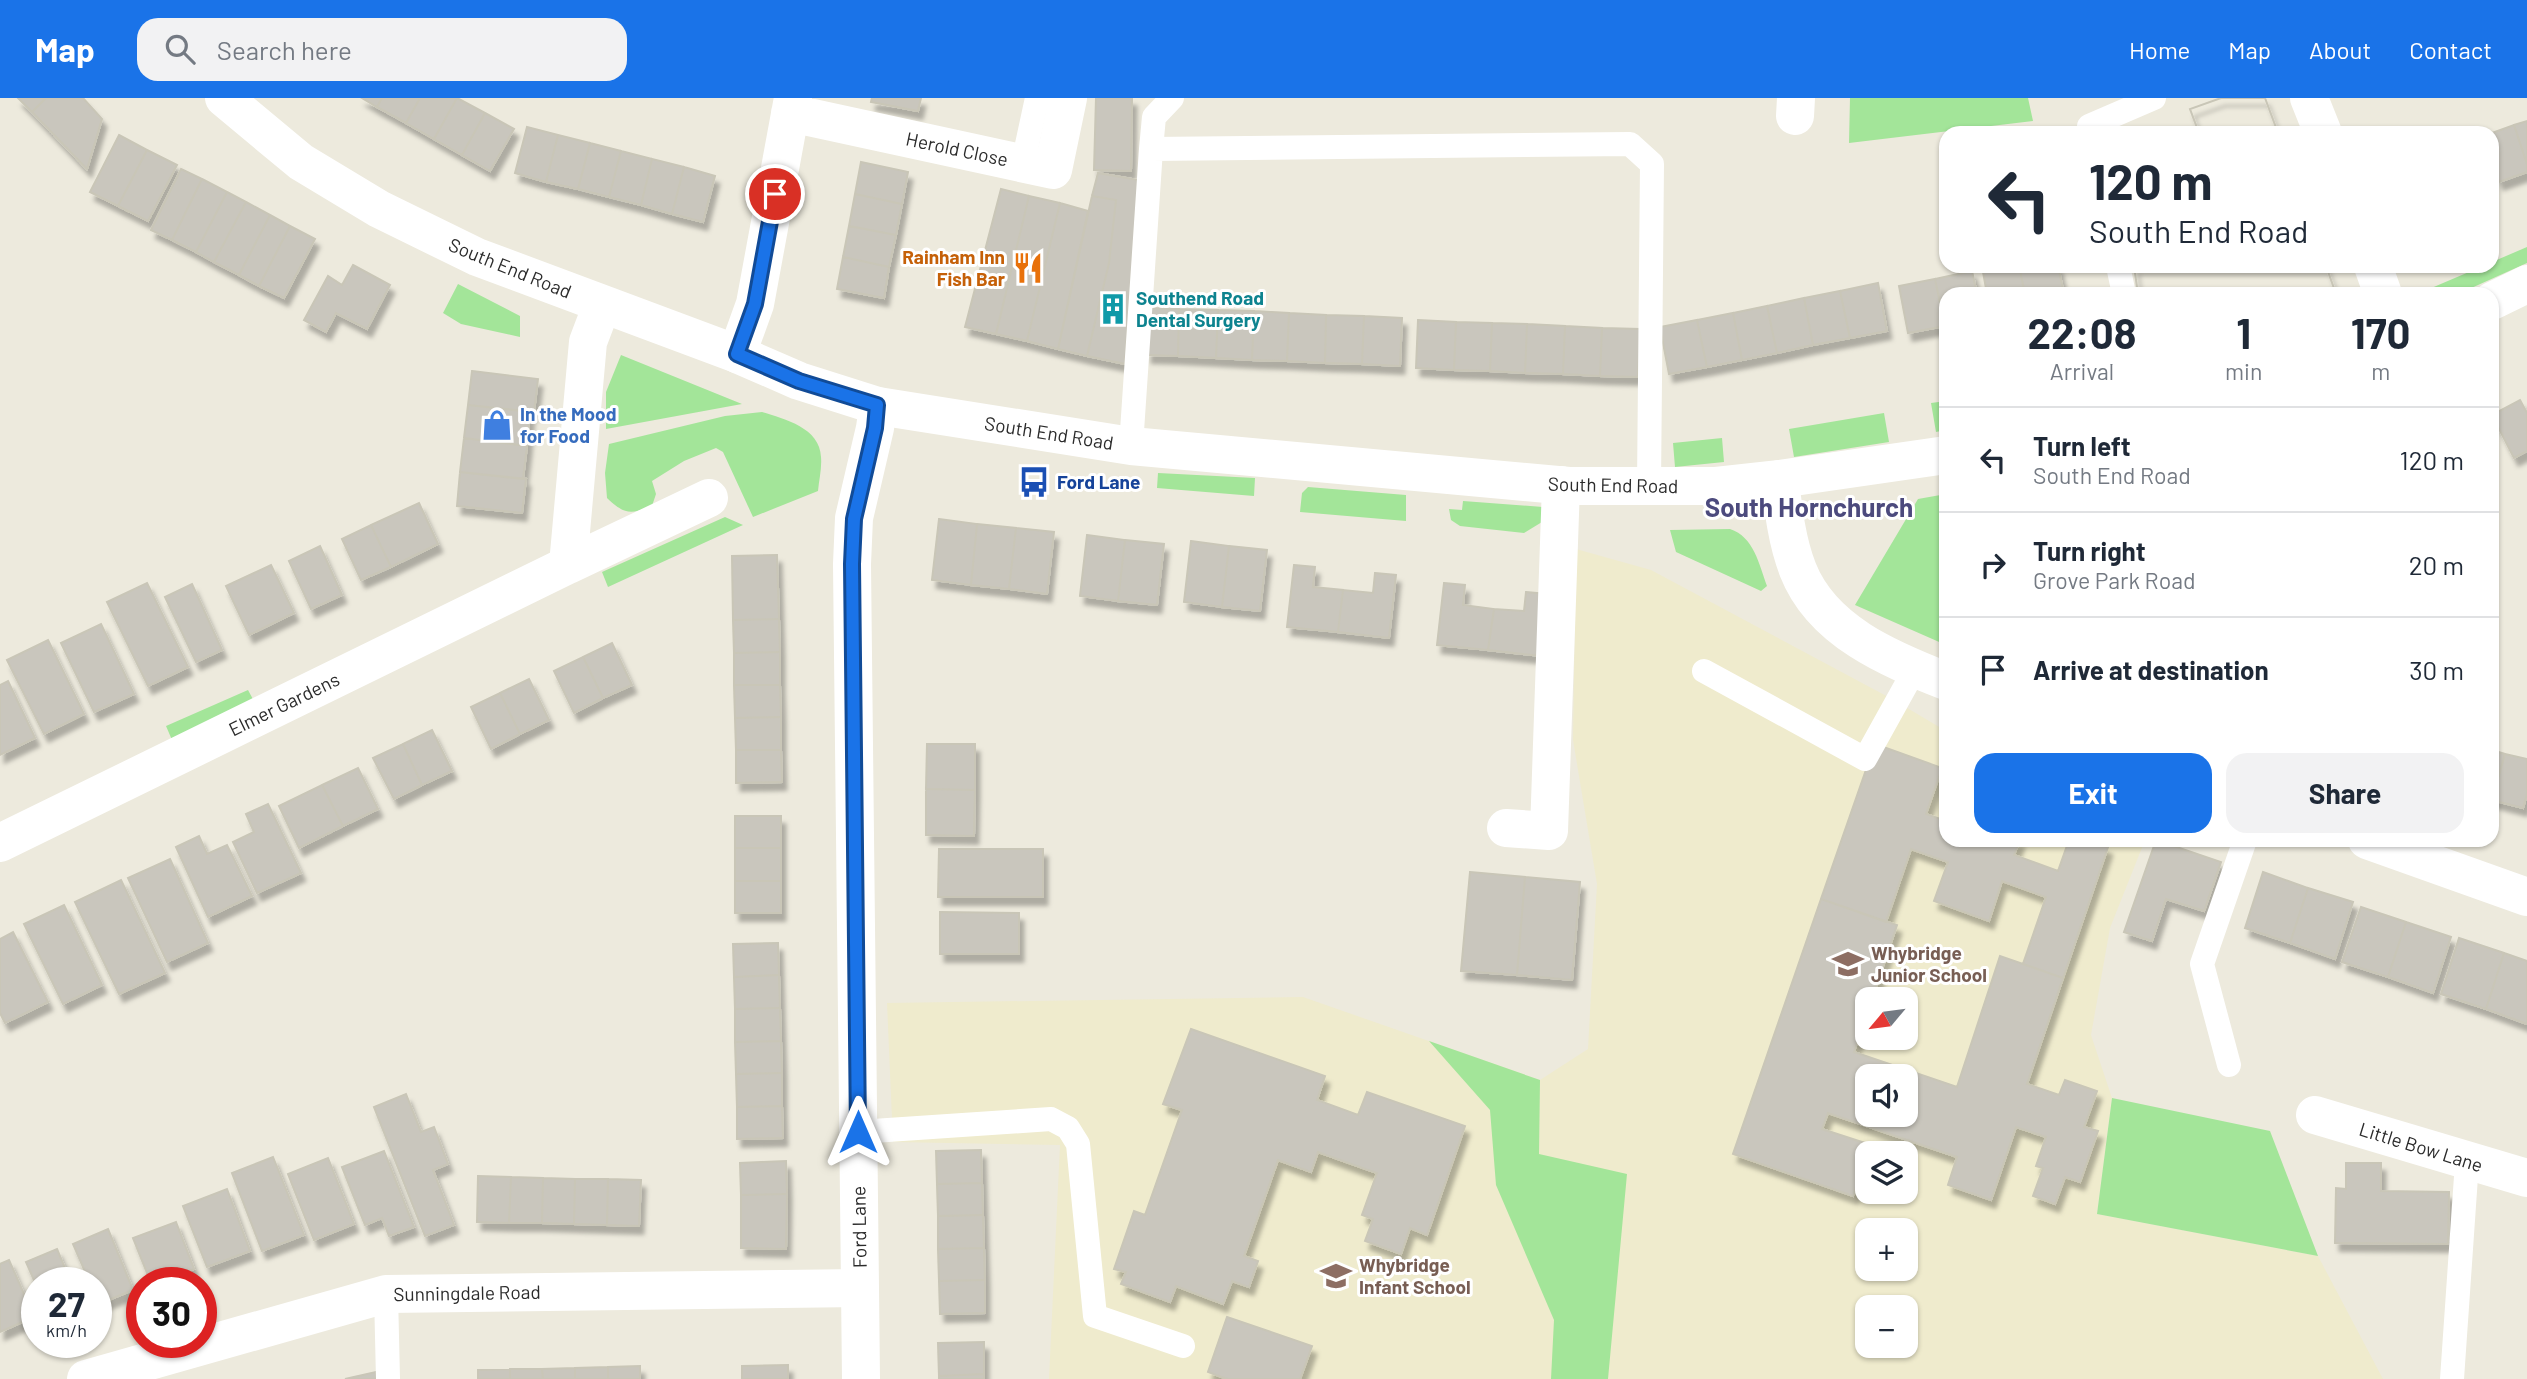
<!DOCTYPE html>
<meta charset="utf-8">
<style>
:root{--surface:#fff;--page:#f2f2f3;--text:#1f2937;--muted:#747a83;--line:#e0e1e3;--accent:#1a73e8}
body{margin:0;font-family:Barlow,sans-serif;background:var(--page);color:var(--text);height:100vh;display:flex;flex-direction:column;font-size:26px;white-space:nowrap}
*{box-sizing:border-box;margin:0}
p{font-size:23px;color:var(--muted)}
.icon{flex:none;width:38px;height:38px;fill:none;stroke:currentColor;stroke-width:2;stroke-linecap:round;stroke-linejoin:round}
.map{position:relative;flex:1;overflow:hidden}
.details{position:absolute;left:1939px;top:189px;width:560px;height:560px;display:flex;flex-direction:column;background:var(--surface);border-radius:21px;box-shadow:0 2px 5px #0004}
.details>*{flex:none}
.guide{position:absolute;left:1939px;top:28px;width:560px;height:147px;border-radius:21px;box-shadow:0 2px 5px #0004;background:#fff;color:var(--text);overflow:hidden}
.needle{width:46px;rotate:241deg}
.fabs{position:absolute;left:1855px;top:889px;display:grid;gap:14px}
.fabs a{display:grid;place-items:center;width:63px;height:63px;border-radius:14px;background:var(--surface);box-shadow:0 2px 5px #0004;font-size:35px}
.speed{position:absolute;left:21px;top:1169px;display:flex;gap:14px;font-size:35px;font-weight:700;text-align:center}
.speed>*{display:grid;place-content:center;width:91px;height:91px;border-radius:50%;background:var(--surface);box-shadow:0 2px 5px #0004;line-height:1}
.speed small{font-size:18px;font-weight:400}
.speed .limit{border:10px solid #d22;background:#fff;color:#111}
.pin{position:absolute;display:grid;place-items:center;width:60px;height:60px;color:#fff;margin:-30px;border:4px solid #fff;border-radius:50%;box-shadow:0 2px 7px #0007}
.me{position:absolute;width:77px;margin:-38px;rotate:0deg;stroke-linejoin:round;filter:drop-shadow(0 0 5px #0008)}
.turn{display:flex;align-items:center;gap:24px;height:147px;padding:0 35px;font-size:32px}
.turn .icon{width:91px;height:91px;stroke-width:2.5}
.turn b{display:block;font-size:49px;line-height:60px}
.eta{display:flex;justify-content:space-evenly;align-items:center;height:119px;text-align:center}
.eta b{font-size:42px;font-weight:700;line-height:49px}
.primary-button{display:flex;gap:14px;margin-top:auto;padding:14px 35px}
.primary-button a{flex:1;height:80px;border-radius:21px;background:var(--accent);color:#fff;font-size:28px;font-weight:700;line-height:80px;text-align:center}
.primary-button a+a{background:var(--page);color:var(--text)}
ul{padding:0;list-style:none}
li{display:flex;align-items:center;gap:21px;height:105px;padding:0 35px;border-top:2px solid var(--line)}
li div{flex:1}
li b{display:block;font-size:26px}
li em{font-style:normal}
header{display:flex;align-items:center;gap:42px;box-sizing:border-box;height:98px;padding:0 35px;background:var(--accent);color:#fff}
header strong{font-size:33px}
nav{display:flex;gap:38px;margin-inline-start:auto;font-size:24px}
.search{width:490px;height:63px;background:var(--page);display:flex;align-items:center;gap:18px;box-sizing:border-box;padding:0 24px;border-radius:21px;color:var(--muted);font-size:26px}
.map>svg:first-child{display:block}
</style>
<header>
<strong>Map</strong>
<div class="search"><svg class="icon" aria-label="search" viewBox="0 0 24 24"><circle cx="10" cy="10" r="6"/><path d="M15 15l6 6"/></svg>Search here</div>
<nav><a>Home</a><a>Map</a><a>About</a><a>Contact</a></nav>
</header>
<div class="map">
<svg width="2527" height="1281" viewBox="0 0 2527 1281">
<defs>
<filter id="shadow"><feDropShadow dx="4.5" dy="8" stdDeviation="2" flood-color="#0004"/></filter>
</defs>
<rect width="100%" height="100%" fill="#edeadd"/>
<path fill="#efebcd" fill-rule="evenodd" d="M1576 451 1651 472 1892 601 1946 633V742H2145L2110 830 2091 937 2112 1000 2097 1116 2318 1158 2383 1281H1049L1060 1047 893 1044 887 905 1303 899 1540 982 1588 951 1597 786 1573 642ZM1867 901H1906V940H1867ZM1867 978H1906V1017H1867ZM1867 1055H1906V1094H1867ZM1867 1132H1906V1171H1867ZM1867 1209H1906V1248H1867Z"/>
<path fill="#a3e599" d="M1850 0H2028L2033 23 1849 45Z
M2527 149V165L2458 196H2422V194L2483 168H2492V164Z
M458 186 520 218V239L461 226 443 215Z
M621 257 742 306 606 331V294Z
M1946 303V332L1936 334 1931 305Z
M762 314C785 321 820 330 821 359 822 370 819 382 818 393L753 419 723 354 716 350 684 363 652 383 656 396 652 408C630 417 624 416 607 400L605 375 609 346 725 318Z
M1884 315 1889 344 1794 359 1789 331Z
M1722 340 1724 364 1675 369 1673 345Z
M1158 375 1255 380 1254 398 1157 390Z
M1308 389 1406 397V423L1300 414 1302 395Z
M1946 396V547L1855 507 1918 401Z
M1463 403 1543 409 1542 424 1524 435 1460 428 1451 422 1449 411 1462 412Z
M725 419 743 427 608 489 602 474Z
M1730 431C1754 439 1759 466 1767 488L1761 493 1676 454 1670 432Z
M248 592 255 605 172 642 166 628Z
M1429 943 1540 982 1539 1056 1627 1076 1608 1281H1551L1554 1222 1496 1087 1490 1012Z
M2112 1000 2270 1033 2318 1158 2097 1116Z"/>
<path fill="#c9c6bd" stroke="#c9c6b7" stroke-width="2" fill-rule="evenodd" filter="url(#shadow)" d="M18 0H46L32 14Z
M46 0H83L102 21 87 71 32 14Z
M362 0H382L377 9Z
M382 0H420L406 25 377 9Z
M420 0H457L434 41 406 25Z
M457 0 485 15 462 57 434 41Z
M872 0H921L918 13 871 4Z
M1096 0H1132L1131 73 1094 72Z
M2221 0H2265L2278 35H2199L2190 11Z
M2221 0H2265L2278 35H2199L2190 11Z
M485 15 514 31 490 73 462 57Z
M2527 23V66L2514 27Z
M2514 27 2527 66V74L2499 84 2492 64V35Z
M527 29 558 37 546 84 515 75Z
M119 37 147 52 118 108 90 94Z
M558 37 590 45 578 91 546 84Z
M590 45 621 53 609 99 578 91Z
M147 52 177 67 148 123 118 108Z
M621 53 652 61 641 107 609 99Z
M652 61 684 69 672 116 641 107Z
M861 64 908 74 902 106 855 96Z
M684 69 715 78 703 124 672 116Z
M181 71 202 81 172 142 151 132Z
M1098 75 1138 82 1125 266 1087 258 1109 165 1116 102 1092 98Z
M202 81 227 94 196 154 172 142Z
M1001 91 1029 98 996 236 965 229Z
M227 94 246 104 214 164 196 154Z
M855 96 902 106 896 137 849 128Z
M1029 98 1060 105 1027 243 996 236Z
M1092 98 1116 102 1109 165 1087 258 1058 251Z
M246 104 270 117 239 177 214 164Z
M1060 105 1088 113 1058 251 1027 243Z
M270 117 290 128 259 188 239 177Z
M290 128 315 141 284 200 259 188Z
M849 128 896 137 889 169 843 159Z
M843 159 889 169 884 200 837 191Z
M353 167 390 187 367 231 336 215 326 234 304 222 328 178 342 187Z
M2019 168H2058L2064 196H2025Z
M2019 168 2025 196H1987L1983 174Z
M2134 168H2326L2336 196H2138Z
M2134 168H2326L2336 196H2138Z
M1972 173 1977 196H1946L1945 228 1935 181Z
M1935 181 1945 228 1908 235 1899 188Z
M1878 185 1887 233 1850 240 1840 193Z
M1840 193 1850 240 1813 247 1804 200Z
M1804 200 1813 247 1777 255 1767 208Z
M1767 208 1777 255 1742 262 1733 215Z
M1149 210 1179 211 1178 258 1147 257Z
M1179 211 1218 212 1216 260 1178 258Z
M1218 212 1254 213 1252 262 1216 260Z
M1254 213 1289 215 1287 263 1252 262Z
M1289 215 1326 217 1325 265 1287 263Z
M1733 215 1742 262 1707 269 1697 222Z
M1326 217 1364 218 1362 266 1325 265Z
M1364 218 1402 220 1400 268 1362 266Z
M1418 222 1456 224 1454 272 1416 270Z
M1697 222 1707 269 1669 276 1660 229Z
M1456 224 1492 225 1490 273 1454 272Z
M1492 225 1527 226 1525 275 1490 273Z
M1527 226 1565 228 1563 276 1525 275Z
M1565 228 1602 230 1600 278 1563 276Z
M1602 230 1640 231 1638 279 1600 278Z
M472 273 538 281 534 314 468 307Z
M2520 302 2527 315V353L2514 360 2492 317Z
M468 307 530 314 527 348 464 340Z
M464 340 527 348 523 381 460 374Z
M460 374 526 381 522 415 457 408Z
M419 405 438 446 391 469 371 427Z
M939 421 977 426 971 487 932 482Z
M977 426 1016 430 1009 491 971 487Z
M371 427 391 469 361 482 342 441Z
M1016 430 1054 434 1047 496 1009 491Z
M1087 437 1125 442 1118 503 1080 498Z
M1125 442 1164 446 1157 507 1118 503Z
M1191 443 1229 448 1222 509 1184 504Z
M320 448 342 497 311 511 289 463Z
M1229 448 1267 452 1260 513 1222 509Z
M777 457 779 521 733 522 732 458Z
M271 467 294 515 249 537 226 488Z
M1294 467 1315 469 1313 489 1343 492 1338 534 1287 529Z
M1375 475 1396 477 1389 540 1338 534 1343 492 1373 495Z
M147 485 188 569 148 588 107 504Z
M1444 485 1465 487 1463 507 1494 511 1488 552 1437 547Z
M192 486 222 552 196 564 165 499Z
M1526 494 1547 496 1540 558 1488 552 1494 511 1524 513Z
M779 521 780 554 734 555 733 522Z
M101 526 134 596 94 614 61 545Z
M48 542 84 616 44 636 7 562Z
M612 545 632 587 603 600 583 559Z
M780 554V587H734V555Z
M583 559 603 600 574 615 554 573Z
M529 581 549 622 520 636 500 595Z
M8 583 35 640 0 657V587Z
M734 587H780L781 619 735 620Z
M500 595 520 636 491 651 471 609Z
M781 619V652H736L735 620Z
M432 632 452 673 422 687 403 646Z
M403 646 422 687 394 701 373 660Z
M927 646H975V692L926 691Z
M1875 646 1942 670 1926 716 1946 723V742H2020L2014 757 2058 773 2069 742H2088L2108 749 2063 880 2023 866 2046 799 2002 783 1989 823 1934 803 1948 764 1911 751 1886 824 1821 801Z
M736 652H781L782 684 736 685Z
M2492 652 2505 656 2492 700Z
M2505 656 2527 661V696L2523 710 2492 702Z
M358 670 378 711 343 728 322 687Z
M322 687 343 728 299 750 279 708Z
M926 691 975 692 974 738 926 737Z
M268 706 301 775 257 795 233 744 254 734 246 716Z
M735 718H781V750H735Z
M199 738 207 756 227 747 252 798 208 819 176 749Z
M2156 742 2221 764 2204 813 2166 801 2152 843 2124 834Z
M735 750H781V783H735Z
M939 751H1043V799H938Z
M170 761 208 845 167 864 128 780Z
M1470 774 1525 779 1517 877 1461 873Z
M2263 774 2308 790 2290 845 2245 830Z
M1525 779 1580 784 1572 882 1517 877Z
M121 782 165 875 119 896 75 804Z
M735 783H781V815H735Z
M2308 790 2353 804 2335 861 2290 845Z
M1821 801 1897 827 1872 901H1867V915L1854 954 1957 989 2000 858 2063 880 2027 986 2059 997 2065 982 2097 993 2084 1029 2098 1033 2080 1084 2065 1079 2055 1106 2033 1098 2043 1070 2036 1068 2046 1039 2016 1029 1991 1102 1948 1087 1957 1059 1828 1015 1822 1031 1871 1047 1853 1098 1733 1056ZM1867 978H1906V1017H1867Z
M64 807 102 887 63 906 24 826Z
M2361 809 2406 824 2388 879 2342 864Z
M940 814 1019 815V856H940Z
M2406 824 2451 839 2433 895 2388 879Z
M13 834 48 904 5 925 0 915V841Z
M2459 840 2504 855 2486 911 2441 896Z
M778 845 779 877 734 879 733 846Z
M2504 855 2527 863V926L2486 911Z
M779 877 780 910 735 911 734 879Z
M780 910 781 943 735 944V911Z
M1191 931 1325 978 1317 1002 1358 1017 1367 994 1465 1028 1427 1137 1410 1130 1401 1156 1365 1143 1373 1121 1362 1117 1377 1075 1318 1054 1311 1074 1278 1062 1244 1158 1258 1163 1249 1189 1232 1183 1223 1206 1176 1188 1170 1204 1121 1186 1126 1174 1114 1171 1134 1113 1145 1117 1182 1012 1163 1006Z
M781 943 782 975 736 976 735 944Z
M782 975V1008L737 1009 736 976Z
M406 996 421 1034 434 1029 448 1066 433 1072 454 1127 425 1138 374 1009Z
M782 1008 783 1040 737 1041V1009Z
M981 1052 982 1085 937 1086 936 1053Z
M384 1053 414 1129 389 1138 382 1120 365 1127 342 1069Z
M273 1059 304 1137 262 1153 232 1075Z
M328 1060 354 1126 314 1142 288 1076Z
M786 1063 787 1096 741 1097 740 1065Z
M2346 1065H2381V1093L2449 1094 2448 1146 2335 1145 2336 1090 2346 1091Z
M478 1078 511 1079 509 1125 477 1124Z
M511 1079 543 1080 542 1125H509Z
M543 1080 575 1081 574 1126 542 1125Z
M575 1081H608L607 1127 574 1126Z
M608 1081 641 1082 639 1128 607 1127Z
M982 1085 983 1117 938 1118 937 1086Z
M227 1091 250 1153 207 1169 183 1108Z
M787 1096 786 1151 741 1150V1097Z
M983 1117 984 1150 938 1151V1118Z
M176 1124 194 1171 158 1185H151L133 1140Z
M108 1131 133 1192 99 1206 96 1200V1185H90L73 1146Z
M984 1150 985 1182 939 1183 938 1151Z
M57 1151 71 1185H37V1189L26 1164Z
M9 1162 34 1219 0 1234V1166Z
M985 1182V1215L940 1216 939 1183Z
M1227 1219 1312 1248 1300 1281H1227L1208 1274Z
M984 1244V1276L939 1278 938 1245Z
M788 1267V1281H742V1268Z
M640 1268V1281H608V1269Z
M608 1269V1281H575V1270Z
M575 1270V1281H543L542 1271Z
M510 1271V1281H478V1272Z
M510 1271H542L543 1281H510Z
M376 1274V1281H345Z
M984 1276V1281H939V1278Z"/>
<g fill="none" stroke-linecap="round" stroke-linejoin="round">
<path stroke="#fff" stroke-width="24" d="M2090 35 2089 28 2154 0
M1151 51 1154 19 1172 0
M1023 65 1037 0
M2118 168 2124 196
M1131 348 1151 51 1630 46 1652 66 1649 388
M1704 573 1865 661 1915 571
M2229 967 2202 866 2245 742
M858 1034 1051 1021 1068 1030 1078 1046 1095 1218 1183 1248
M386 1196 388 1281
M2452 1281 2467 1064"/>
<path stroke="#fff" stroke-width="38" d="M2309 0 2323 35
M790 15 1053 72 1068 0
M1795 18 1796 0
M2373 168 2383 196
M737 256 755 206 793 0
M1780 381C1783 411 1787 444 1798 472 1822 533 1889 561 1946 583
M568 467 709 400
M1506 730 1549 733 1561 387
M2367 742 2527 799
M0 745 568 467 588 244 602 207
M2315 1017 2527 1080
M86 1281 386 1196 860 1190
M861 1281 852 466 854 420 875 330 878 308"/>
<path stroke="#fff" stroke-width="38" d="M224 0 301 64 379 111 477 159 737 256 799 283 878 308 1131 348 1569 388H1716L1780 381 1946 357
M2492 203 2527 186"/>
</g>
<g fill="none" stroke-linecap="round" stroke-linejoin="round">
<defs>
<path id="route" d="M775 96 755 206 737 256 799 283 877 307 875 330 854 421 852 466 858 1034"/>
</defs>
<use href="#route" stroke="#114b97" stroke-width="18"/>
<use href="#route" stroke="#1a73e8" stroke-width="12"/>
</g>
<defs>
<symbol id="restaurant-bare" viewBox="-9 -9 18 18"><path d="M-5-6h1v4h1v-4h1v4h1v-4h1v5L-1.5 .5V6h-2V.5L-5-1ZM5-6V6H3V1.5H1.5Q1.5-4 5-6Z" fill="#e8710a" stroke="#fff" stroke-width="2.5" paint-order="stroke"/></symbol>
<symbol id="building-bare" viewBox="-9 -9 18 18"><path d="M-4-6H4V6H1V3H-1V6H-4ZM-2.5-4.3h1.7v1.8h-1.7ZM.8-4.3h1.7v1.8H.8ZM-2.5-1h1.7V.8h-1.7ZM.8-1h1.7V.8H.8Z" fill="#0f9aa8" stroke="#fff" stroke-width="2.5" paint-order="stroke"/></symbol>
<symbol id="shop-bare" viewBox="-9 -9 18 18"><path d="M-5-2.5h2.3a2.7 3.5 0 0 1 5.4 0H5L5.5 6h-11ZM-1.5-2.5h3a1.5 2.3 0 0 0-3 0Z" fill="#3f7fe0" stroke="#fff" stroke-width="2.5" paint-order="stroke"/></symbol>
<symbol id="bus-bare" viewBox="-9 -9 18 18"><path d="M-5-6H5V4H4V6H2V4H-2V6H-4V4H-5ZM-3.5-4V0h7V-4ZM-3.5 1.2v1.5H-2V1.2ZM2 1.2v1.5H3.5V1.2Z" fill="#1a4fb4" stroke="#fff" stroke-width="2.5" paint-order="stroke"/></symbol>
<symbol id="school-bare" viewBox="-9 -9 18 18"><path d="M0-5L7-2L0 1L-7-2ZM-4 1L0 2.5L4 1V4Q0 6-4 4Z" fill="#8d6e63" stroke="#fff" stroke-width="2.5" paint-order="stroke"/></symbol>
</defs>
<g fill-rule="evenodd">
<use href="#restaurant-bare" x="1006" y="148" width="44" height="44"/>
<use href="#building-bare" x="1091" y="189" width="44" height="44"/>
<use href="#shop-bare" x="475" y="305" width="44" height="44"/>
<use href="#bus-bare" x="1012" y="362" width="44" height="44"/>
<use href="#school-bare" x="1826" y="844" width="44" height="44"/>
<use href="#school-bare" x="1314" y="1156" width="44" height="44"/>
</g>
<g text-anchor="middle" stroke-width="6" stroke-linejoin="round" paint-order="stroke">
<g font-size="19" fill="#2b2b2b" stroke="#fff">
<text transform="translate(957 51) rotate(12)" y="7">Herold Close</text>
<text transform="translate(510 170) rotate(22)" y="7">South End Road</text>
<text transform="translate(1049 335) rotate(9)" y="7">South End Road</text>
<text transform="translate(1613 387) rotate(1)" y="7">South End Road</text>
<text transform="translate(284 606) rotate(-26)" y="7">Elmer Gardens</text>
<text transform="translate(2421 1049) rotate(17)" y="7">Little Bow Lane</text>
<text transform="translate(859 1129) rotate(-91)" y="7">Ford Lane</text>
<text transform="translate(467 1195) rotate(-1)" y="7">Sunningdale Road</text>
</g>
<g font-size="19" font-weight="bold" fill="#c56008" stroke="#fff" text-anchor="end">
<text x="1005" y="166">Rainham Inn<tspan x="1005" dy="22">Fish Bar</tspan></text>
</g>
<g font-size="19" font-weight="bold" fill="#0d838f" stroke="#fff" text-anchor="start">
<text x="1136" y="207">Southend Road<tspan x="1136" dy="22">Dental Surgery</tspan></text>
</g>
<g font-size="19" font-weight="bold" fill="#366cbe" stroke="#fff" text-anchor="start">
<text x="520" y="323">In the Mood<tspan x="520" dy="22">for Food</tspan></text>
</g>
<g font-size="19" font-weight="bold" fill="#164399" stroke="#fff" text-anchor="start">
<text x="1057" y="391">Ford Lane</text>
</g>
<g font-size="19" font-weight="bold" fill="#785e54" stroke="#fff" text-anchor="start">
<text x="1871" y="862">Whybridge<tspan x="1871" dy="22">Junior School</tspan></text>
<text x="1359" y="1174">Whybridge<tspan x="1359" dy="22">Infant School</tspan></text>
</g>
<g font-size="26" font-weight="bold" fill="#4c4a7d" stroke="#fff">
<text x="1809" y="419">South Hornchurch</text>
</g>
</g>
</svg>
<div class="fabs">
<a><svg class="needle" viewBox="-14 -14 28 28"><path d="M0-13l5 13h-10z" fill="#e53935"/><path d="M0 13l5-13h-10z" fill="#747a83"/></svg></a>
<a><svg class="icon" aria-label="sound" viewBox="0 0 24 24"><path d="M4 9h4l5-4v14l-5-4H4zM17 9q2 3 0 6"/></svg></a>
<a><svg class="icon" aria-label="layers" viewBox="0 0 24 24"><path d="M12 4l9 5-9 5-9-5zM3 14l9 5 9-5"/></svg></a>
<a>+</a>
<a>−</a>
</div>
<div class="speed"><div>27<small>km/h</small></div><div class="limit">30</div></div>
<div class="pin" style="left:775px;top:96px;background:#d93025"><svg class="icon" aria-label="arrive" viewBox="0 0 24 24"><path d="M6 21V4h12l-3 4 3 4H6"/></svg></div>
<svg class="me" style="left:858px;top:1034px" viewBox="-20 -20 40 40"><path d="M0-17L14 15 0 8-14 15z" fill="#1a73e8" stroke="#fff" stroke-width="4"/></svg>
<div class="guide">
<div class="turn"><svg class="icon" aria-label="left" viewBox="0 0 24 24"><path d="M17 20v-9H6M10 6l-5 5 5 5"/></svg><div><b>120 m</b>South End Road</div></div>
</div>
<section class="details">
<div class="eta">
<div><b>22:08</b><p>Arrival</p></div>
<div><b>1</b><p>min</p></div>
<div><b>170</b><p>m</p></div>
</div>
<ul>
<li><svg class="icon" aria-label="left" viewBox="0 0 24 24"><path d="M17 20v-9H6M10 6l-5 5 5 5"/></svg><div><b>Turn left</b><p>South End Road</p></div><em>120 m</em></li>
<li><svg class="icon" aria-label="right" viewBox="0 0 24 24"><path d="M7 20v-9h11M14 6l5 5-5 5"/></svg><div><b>Turn right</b><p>Grove Park Road</p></div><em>20 m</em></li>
<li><svg class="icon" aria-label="arrive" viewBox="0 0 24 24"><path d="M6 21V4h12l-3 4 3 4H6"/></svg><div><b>Arrive at destination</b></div><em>30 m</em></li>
</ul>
<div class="primary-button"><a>Exit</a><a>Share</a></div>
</section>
</div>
